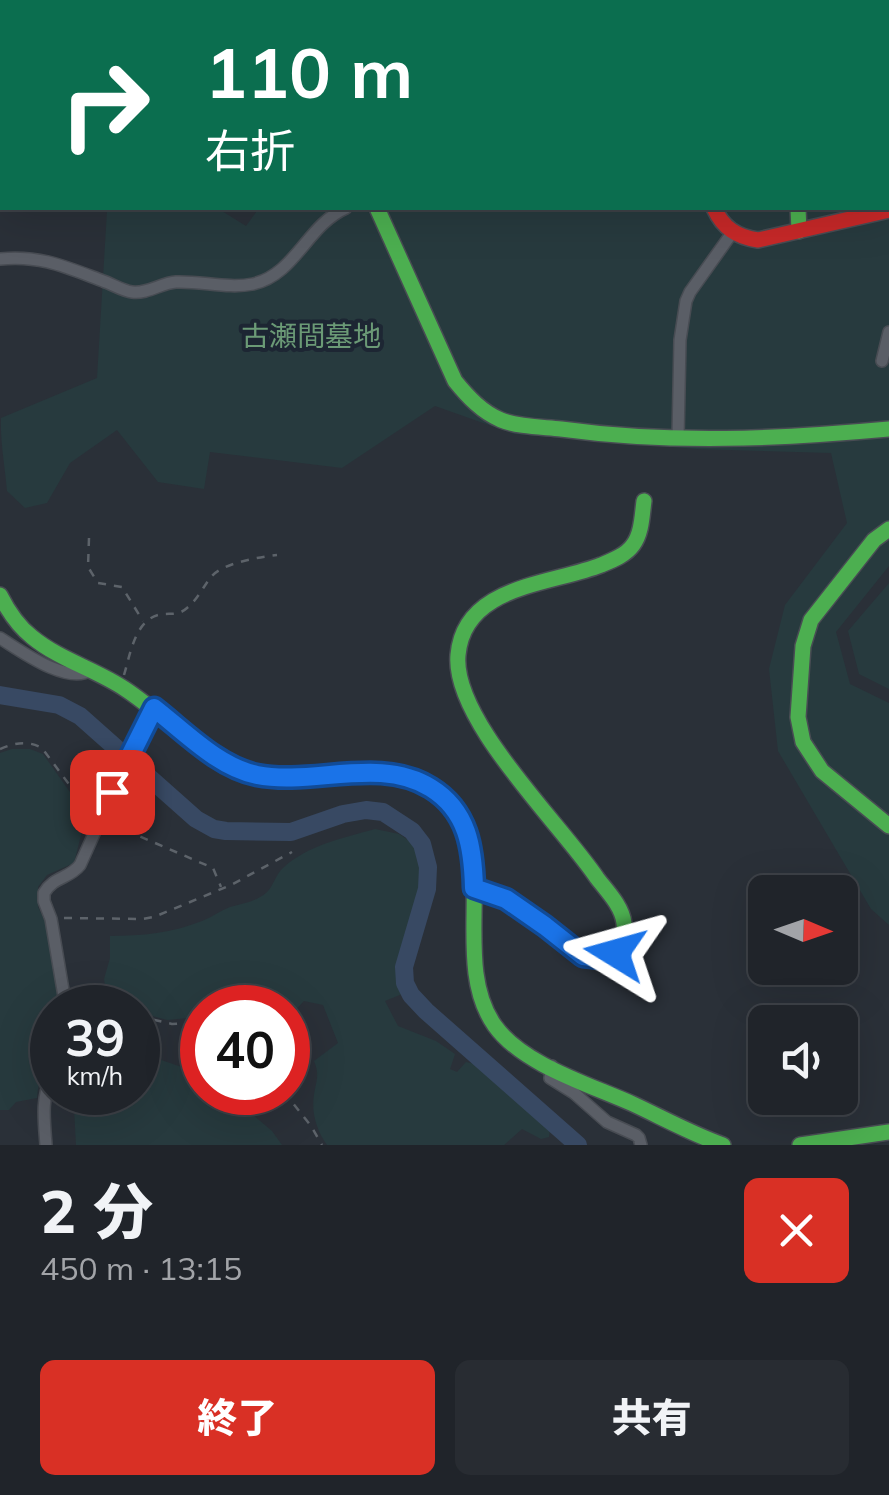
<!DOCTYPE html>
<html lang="ja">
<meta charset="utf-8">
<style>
:root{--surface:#20242a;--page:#282c32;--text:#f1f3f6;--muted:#a2a4a8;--line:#3d4147;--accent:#d93025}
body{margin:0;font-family:Mulish,"Noto Sans JP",sans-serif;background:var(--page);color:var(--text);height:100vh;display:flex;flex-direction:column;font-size:38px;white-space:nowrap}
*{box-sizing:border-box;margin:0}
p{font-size:32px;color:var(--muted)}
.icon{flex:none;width:55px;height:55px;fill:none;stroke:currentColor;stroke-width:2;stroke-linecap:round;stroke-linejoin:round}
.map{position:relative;height:1145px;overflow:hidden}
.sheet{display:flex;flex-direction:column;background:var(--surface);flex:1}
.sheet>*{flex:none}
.banner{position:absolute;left:0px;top:0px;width:890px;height:210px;box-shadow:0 10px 40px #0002,0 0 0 2px var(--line);background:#0b6e4f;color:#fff;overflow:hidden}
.needle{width:65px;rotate:92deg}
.tools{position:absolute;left:748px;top:875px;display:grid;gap:20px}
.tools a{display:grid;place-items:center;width:110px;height:110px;border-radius:15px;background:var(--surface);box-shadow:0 10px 40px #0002,0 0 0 2px var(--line);font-size:50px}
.speed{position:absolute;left:30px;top:985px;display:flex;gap:20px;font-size:50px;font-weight:700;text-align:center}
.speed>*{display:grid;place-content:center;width:130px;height:130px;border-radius:50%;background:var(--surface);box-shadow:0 10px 40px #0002,0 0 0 2px var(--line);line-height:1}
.speed small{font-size:25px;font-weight:400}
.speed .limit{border:15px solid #d22;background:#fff;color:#111}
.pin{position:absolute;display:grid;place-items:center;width:85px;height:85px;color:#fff;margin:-42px;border-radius:20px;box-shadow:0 5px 15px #0006}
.me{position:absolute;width:110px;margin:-55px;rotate:278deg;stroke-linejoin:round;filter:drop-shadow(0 0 8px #0008)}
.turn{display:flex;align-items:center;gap:35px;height:210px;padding:0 40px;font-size:45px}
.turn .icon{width:130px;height:130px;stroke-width:2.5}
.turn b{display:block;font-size:70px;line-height:85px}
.round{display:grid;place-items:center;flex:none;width:105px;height:105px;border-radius:15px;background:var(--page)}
.overview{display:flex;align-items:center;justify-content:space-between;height:170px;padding:0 40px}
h1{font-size:60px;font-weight:800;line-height:75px}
.action{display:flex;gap:20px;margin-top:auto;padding:20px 40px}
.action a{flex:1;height:115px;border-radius:15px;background:var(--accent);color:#fff;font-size:40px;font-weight:800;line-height:115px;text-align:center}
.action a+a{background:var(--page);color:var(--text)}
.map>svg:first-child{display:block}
</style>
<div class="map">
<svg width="889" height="1145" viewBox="0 0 889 1145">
<rect width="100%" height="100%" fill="#2a3038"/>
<path fill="#273a3e" d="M0 0H260L259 2H2V198L0 199Z
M679 0H889V566L836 632 850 684 889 703V925L871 909 778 751 769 669 785 605 847 523 831 453 696 449 514 434 435 406 342 468 210 452 204 489 158 482 117 430 70 463 47 503 25 508 7 491C5 467 0 441 1 418L97 378 107 211 109 208H217L246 226 259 208H888V2H677Z
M889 583V689L859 674 848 631Z
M12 749H30L43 754 77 802 84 823 74 863 47 875 38 887V907L47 925 60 1007 52 1008C52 1022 57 1046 51 1058 44 1073 38 1080 37 1098L16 1102 9 1110H0V753Z
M375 829 399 834 414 844 417 860 422 865 421 894 402 963V994L385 1001 398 1026 436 1041 455 1054 450 1069 457 1072 466 1062 480 1065 550 1128 549 1137 541 1139 522 1129 504 1145H327C317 1131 311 1113 314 1095 316 1081 320 1075 314 1061L338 1043 323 1005 304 1001 288 1018V1008H202V1018L199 1017 167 1020 138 1012V1008L116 1007 106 991 104 979 110 958V936C142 936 172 933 202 921 212 917 220 911 230 907 243 903 255 902 266 893 274 886 275 875 283 868 308 845 343 838 375 829Z
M288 1022 307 1055 308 1068 300 1072 288 1065Z
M138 1052 202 1074V1092L227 1093 272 1131 282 1145H76L74 1108 82 1093 138 1092Z"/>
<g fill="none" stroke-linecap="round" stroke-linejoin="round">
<path stroke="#384963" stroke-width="18" d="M0 695 59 705 80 716 196 819 214 829 226 831 291 832 343 814 366 810 383 812 412 831 422 844 428 867 427 889 404 967 405 983 411 995 426 1011 578 1145"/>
<defs>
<path id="street" d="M352 0V2
M0 259C41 255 66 267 103 281 112 284 123 291 132 292 148 294 161 283 176 282 202 281 228 289 253 284 296 274 307 225 346 208
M882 361 889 332
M678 438 680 340 686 301 690 292 732 233
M0 638C21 651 67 685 91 670
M66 1008 51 919 44 901V893C54 876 69 879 80 865L125 765 154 708
M552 1066 550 1078 574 1093 607 1122 636 1135 639 1138 641 1145
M46 1145C44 1118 41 1100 52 1074"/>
<path id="fast" d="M782 0V2
M795 0V2
M363 2H385
M377 208 455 381C468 397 482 412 501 420 518 427 543 427 561 429 670 444 780 439 889 429
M798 208 799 231
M889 529 874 540 811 620 803 646 798 717 803 742 822 771 889 826
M0 595C8 611 18 626 32 637 60 660 95 669 125 689 168 717 206 764 258 774 317 786 383 757 437 792 508 838 446 958 495 1026 523 1065 591 1085 633 1104 663 1118 692 1134 723 1145
M474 889C495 895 515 904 533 917 562 937 584 977 622 946 623 939 625 931 624 923 622 906 607 891 597 878 561 824 452 720 458 655 464 585 550 585 601 565 613 560 626 555 633 545 642 533 642 515 644 501
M800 1145 889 1132"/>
<path id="jam" d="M714 208C723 228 737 237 758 240L889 210"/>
</defs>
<use href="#street" stroke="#484c53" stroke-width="14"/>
<use href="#fast" stroke="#484c53" stroke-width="18"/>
<use href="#jam" stroke="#484c53" stroke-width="18"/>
<path stroke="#5d636a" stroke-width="2.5" stroke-dasharray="8 8" stroke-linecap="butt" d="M89 538 88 567 98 583 122 587 143 621
M124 675C130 655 135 621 158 615 169 612 177 617 187 608 198 599 203 587 211 577 222 563 260 557 277 555
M0 749C14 743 28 740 42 748L77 795 87 824
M111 824 213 868 221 887
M64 918 142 919 154 917 231 885 292 852
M138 1016 172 1024 202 1022
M284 1092 311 1126 322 1145"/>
<use href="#street" stroke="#5a5e66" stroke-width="11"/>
<use href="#fast" stroke="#4caf50" stroke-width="15"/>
<use href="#jam" stroke="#c62828" stroke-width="15"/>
</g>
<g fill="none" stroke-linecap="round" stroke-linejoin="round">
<defs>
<path id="route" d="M112 792 154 708C185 732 218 767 257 775 313 786 380 756 431 788 468 811 473 848 474 888L506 899 545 926 583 956 601 958 615 953"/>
</defs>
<use href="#route" stroke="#114b97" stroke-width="25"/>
<use href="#route" stroke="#1a73e8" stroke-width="18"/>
</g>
<g text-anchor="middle" stroke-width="8" stroke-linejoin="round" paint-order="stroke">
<g font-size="28" fill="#6b9a76" stroke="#1d2633">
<text x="311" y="346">古瀬間墓地</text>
</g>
</g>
</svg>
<div class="tools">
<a><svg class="needle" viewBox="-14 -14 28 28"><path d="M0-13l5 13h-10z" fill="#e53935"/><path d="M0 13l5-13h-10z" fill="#a2a4a8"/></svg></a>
<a><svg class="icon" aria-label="sound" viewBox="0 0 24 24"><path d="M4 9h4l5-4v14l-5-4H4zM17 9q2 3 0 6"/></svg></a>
</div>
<div class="speed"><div>39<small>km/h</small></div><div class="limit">40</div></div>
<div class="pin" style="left:112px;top:792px;background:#d93025"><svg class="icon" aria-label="arrive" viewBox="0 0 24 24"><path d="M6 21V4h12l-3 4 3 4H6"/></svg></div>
<svg class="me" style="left:615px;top:953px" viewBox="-20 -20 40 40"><path d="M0-17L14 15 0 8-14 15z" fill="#1a73e8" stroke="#fff" stroke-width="4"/></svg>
<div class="banner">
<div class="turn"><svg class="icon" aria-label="right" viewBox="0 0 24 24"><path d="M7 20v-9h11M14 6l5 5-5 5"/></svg><div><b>110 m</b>右折</div></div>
</div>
</div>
<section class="sheet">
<div class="overview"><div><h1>2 分</h1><p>450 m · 13:15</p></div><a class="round" style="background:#d93025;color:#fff"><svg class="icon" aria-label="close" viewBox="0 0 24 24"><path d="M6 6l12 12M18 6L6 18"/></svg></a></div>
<div class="action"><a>終了</a><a>共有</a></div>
</section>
